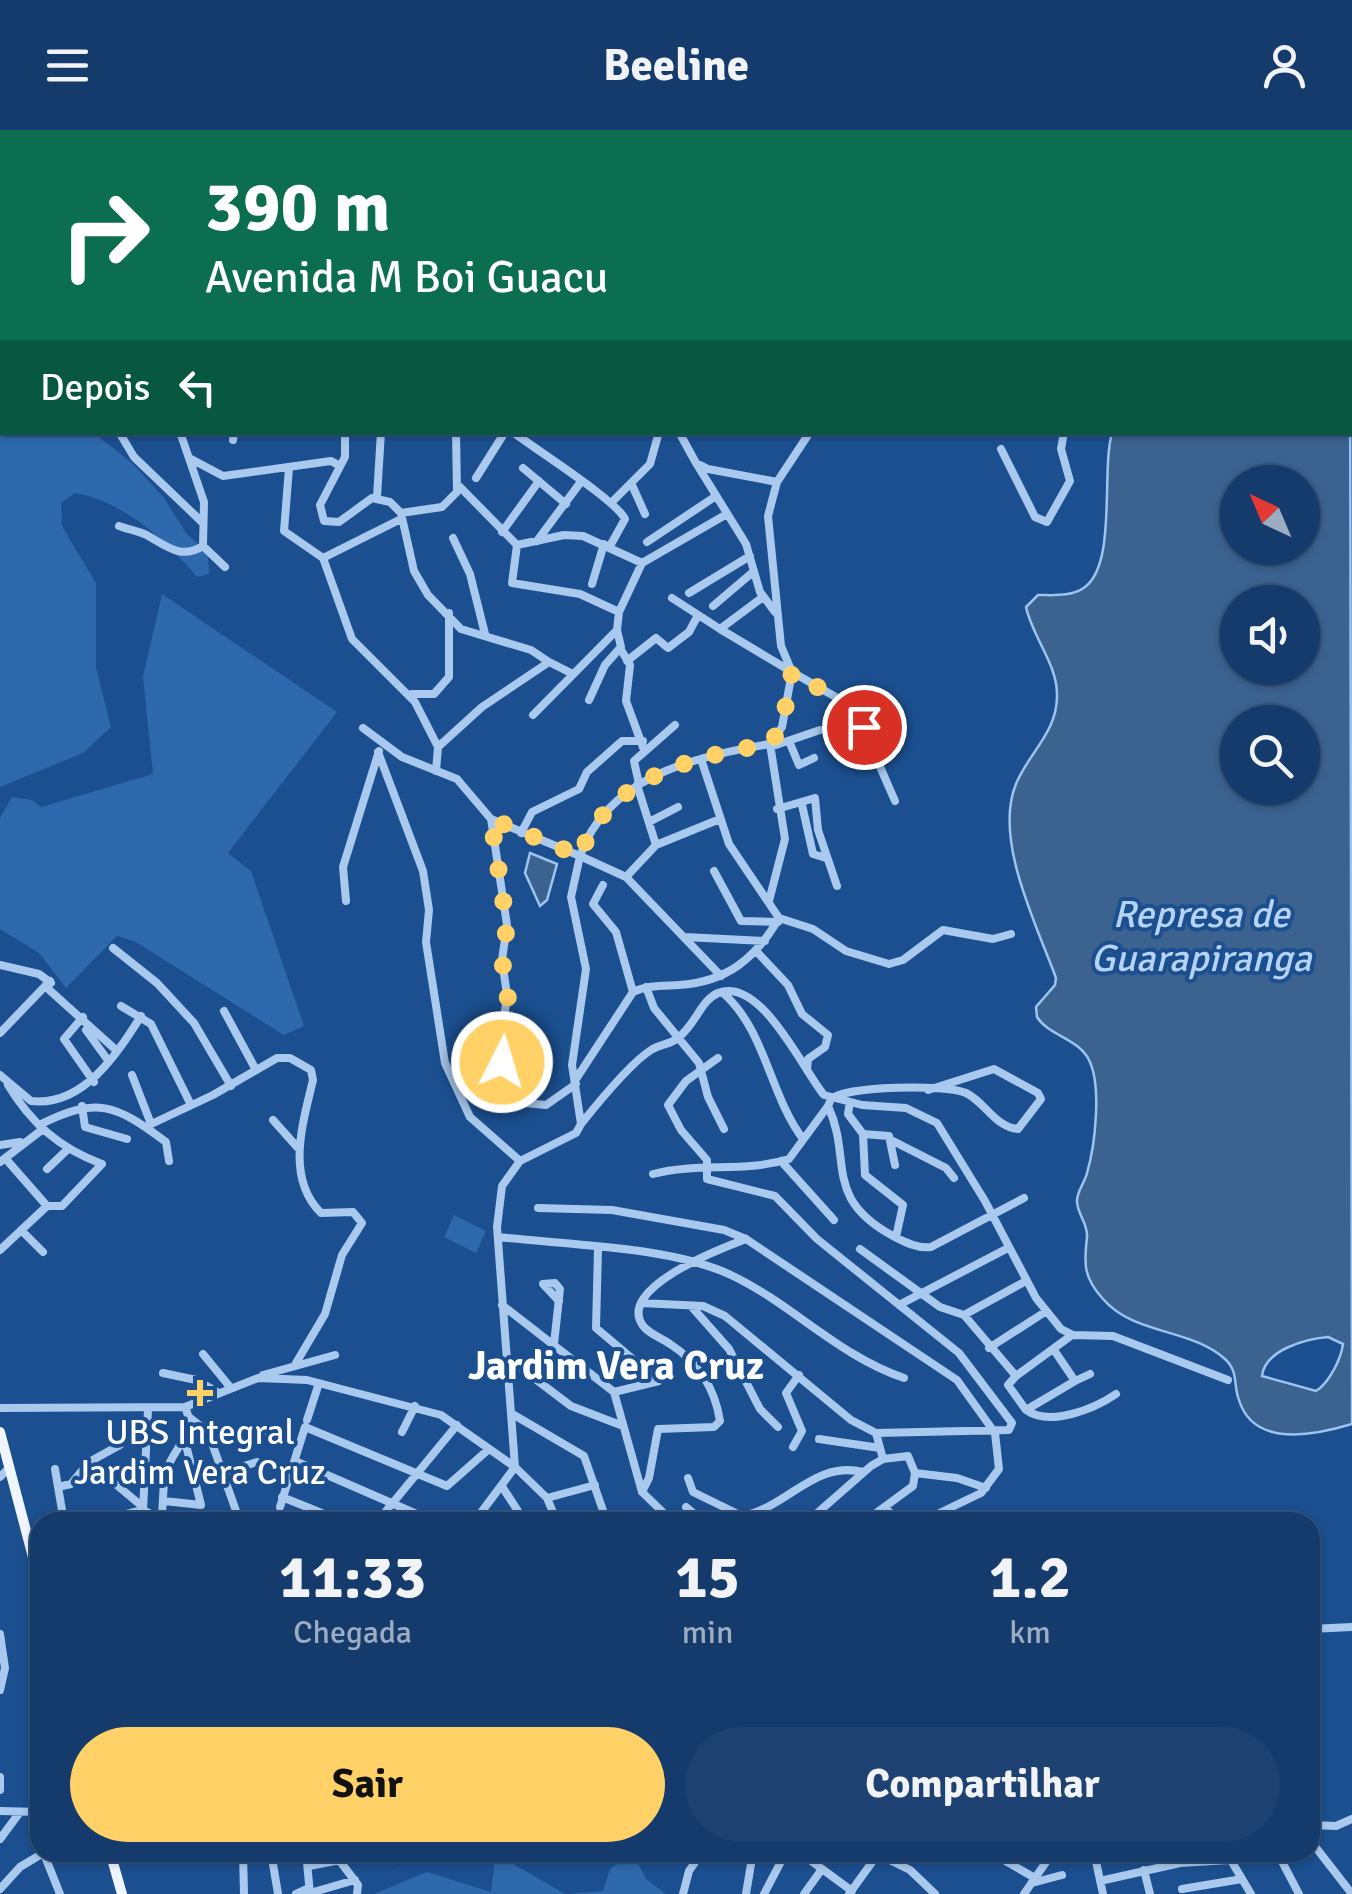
<!DOCTYPE html>
<html lang="pt">
<style>
:root{--surface:#143b6b;--page:#1d4271;--text:#f1f3f6;--muted:#9dadc1;--line:#33557e;--accent:#ffd166}
body{margin:0;font-family:Signika,sans-serif;background:var(--page);color:var(--text);height:100vh;display:flex;flex-direction:column;font-size:38px;white-space:nowrap}
*{box-sizing:border-box;margin:0}
p{font-size:32px;color:var(--muted)}
.icon{flex:none;width:55px;height:55px;fill:none;stroke:currentColor;stroke-width:2;stroke-linecap:round;stroke-linejoin:round}
.map{position:relative;flex:1;overflow:hidden}
.side{position:absolute;left:30px;top:1382px;width:1290px;height:350px;display:flex;flex-direction:column;background:var(--surface);border-radius:30px;box-shadow:0 2px 8px #0004,0 0 0 2px var(--line)}
.side>*{flex:none}
.banner{position:absolute;left:0px;top:0px;width:1352px;height:305px;box-shadow:0 2px 8px #0004,0 0 0 2px var(--line);background:#0b6e4f;color:#fff;overflow:hidden}
.needle{width:65px;rotate:316deg}
.fabs{position:absolute;left:1220px;top:335px;display:grid;gap:20px}
.fabs a{display:grid;place-items:center;width:100px;height:100px;border-radius:50%;background:var(--surface);box-shadow:0 2px 8px #0004,0 0 0 2px var(--line);font-size:50px}
.pin{position:absolute;display:grid;place-items:center;width:85px;height:85px;color:#fff;margin:-42px;border:5px solid #fff;border-radius:50%;box-shadow:0 2px 10px #0007}
.me{position:absolute;width:110px;margin:-55px;rotate:5deg;stroke-linejoin:round;filter:drop-shadow(0 0 8px #0008)}
.turn{display:flex;align-items:center;gap:35px;height:210px;padding:0 40px;font-size:45px}
.turn .icon{width:130px;height:130px;stroke-width:2.5}
.turn b{display:block;font-size:70px;line-height:85px}
.then{display:flex;align-items:center;height:95px;padding:0 40px;background:#0003;gap:20px;font-size:38px}
.eta{display:flex;justify-content:space-evenly;align-items:center;height:170px;text-align:center}
.eta b{font-size:60px;font-weight:700;line-height:70px}
.action{display:flex;gap:20px;margin-top:auto;padding:20px 40px}
.action a{flex:1;height:115px;border-radius:60px;background:var(--accent);color:#111;font-size:40px;font-weight:700;line-height:115px;text-align:center}
.action a+a{background:var(--page);color:var(--text)}
header{display:flex;justify-content:space-between;align-items:center;height:130px;padding:0 40px;background:var(--surface);font-size:45px;font-weight:700}
.map>svg:first-child{display:block}
</style>
<header><svg class="icon" aria-label="menu" viewBox="0 0 24 24"><path d="M4 6h16M4 12h16M4 18h16"/></svg>Beeline<svg class="icon" aria-label="person" viewBox="0 0 24 24"><circle cx="12" cy="8" r="4"/><path d="M4 21q1-7 8-7t8 7"/></svg></header>
<div class="map">
<svg width="1352" height="1764" viewBox="0 0 1352 1764">
<rect width="100%" height="100%" fill="#1b4f8f"/>
<path fill="#2e69ad" d="M0 0 18 2H2V302L94 303 133 334 164 368 186 403 208 423 209 444 197 447C167 411 123 371 75 363L61 373 62 396 96 453V537L111 597 83 623 0 657Z
M162 464 337 582 228 723 251 741 304 896 284 905 134 811 117 806 66 858 39 823 0 799V688L12 667 32 670 41 677 153 644 143 547Z
M454 1085 486 1101 476 1123 444 1107Z
M517 1722 508 1731 565 1764H374L427 1742 491 1762 495 1729 471 1723Z
M632 1722 646 1749 666 1764H568L603 1761 610 1739Z"/>
<path fill="#3c6290" stroke="#9cc4f0" stroke-width="2.5" fill-rule="evenodd" d="M1350 181 1352 1294C1316 1305 1254 1319 1239 1270 1233 1255 1239 1242 1225 1229 1190 1198 1134 1205 1103 1169 1083 1147 1084 1134 1087 1107 1088 1093 1077 1084 1077 1071 1077 1061 1085 1052 1087 1043 1095 1016 1102 956 1089 930 1078 908 1049 906 1037 887L1036 877 1055 855 1056 848C1037 796 993 709 1016 654 1029 622 1058 602 1057 564 1057 534 1032 506 1026 477L1038 465C1053 465 1072 467 1085 457 1117 433 1101 341 1112 303L1350 302ZM1302 352V418H1238V352ZM1238 472H1302V538H1238ZM1302 592V658H1238V592ZM1328 1207 1343 1214C1341 1229 1329 1253 1316 1261L1262 1246C1265 1220 1305 1209 1328 1207Z
M530 723 557 734 547 770 540 776 525 743Z"/>
<g fill="none" stroke-linecap="round" stroke-linejoin="round">
<path stroke="#a9c9ee" stroke-width="8" d="M68 0 69 2
M111 0 112 2
M152 0 153 2
M194 0 195 2
M237 0 238 2
M279 0 280 2
M382 0V2
M412 0 414 2
M497 0 500 2
M620 0 624 2
M723 0 726 2
M829 0 833 2
M932 0 935 2
M307 2 308 0
M743 2 745 0
M984 2 985 0
M1099 2 1102 0
M1183 2V0
M1350 134 1352 137
M119 302 134 327 203 393
M180 302 204 372 203 416 225 437
M345 302V327L320 375 324 391 339 392 372 368 390 372 401 383 414 441 428 465 461 499 531 520 549 532
M513 302C536 320 616 370 625 389L610 416
M679 302 696 333 708 339 777 352
M810 302 777 352 768 386 781 516 792 542 841 570 857 584 895 671
M233 310 234 302
M1001 319 1035 387 1047 392 1070 351 1061 319 1064 302
M191 329 223 346 331 331 340 336
M696 333 746 414 760 462 775 482
M289 338 284 401 323 428 352 509 415 572 438 617 436 641
M523 338 566 374
M476 348 505 302
M632 355 645 384
M460 357 517 415
M377 367 381 302
M613 371 650 334 659 302
M401 383 442 377 457 362 456 302
M119 396C129 400 141 401 150 407 169 418 182 429 203 416
M502 402 539 351
M453 408 470 444 485 504
M537 411 580 353
M647 412 716 366
M517 415 512 453 580 464 619 482 617 500 533 585
M517 415 564 405 583 406 642 433 619 482
M323 428 401 389
M642 433 727 384
M592 454 604 414
M689 463 750 426
M672 468 720 499 763 467
M713 476 753 442
M720 499 792 542 782 597 770 614 785 709 769 771
M620 518 630 535 626 571 644 620
M627 531 656 508 668 518 689 502 697 487
M412 564H434L449 547V483
M589 570 605 535 621 517 617 500
M363 598 402 627 457 649 491 689 580 726 571 767 586 839 572 935 581 994 576 1003 520 1031
M789 611 799 635 814 628
M438 617 482 577 549 532 573 544
M770 617 820 600
M378 622 423 741 429 780 426 812 445 933 470 987 520 1031 502 1056 497 1097 515 1337
M701 629 729 714 779 788 813 799 846 821 889 834 903 830 943 800 993 809 1011 804
M639 654 634 631 675 595
M637 655 656 715
M802 675 813 724 826 728
M777 679 815 668 818 700 837 756
M491 689 507 795 502 830 507 865 501 914 504 963 515 972 546 975 576 954
M649 692 678 677
M521 703 532 682 579 659 587 642 622 611H643
M714 741 741 791 778 792
M626 747 656 715 720 689
M603 755 593 774 616 802 633 862
M346 771 343 737 379 621
M685 807 765 811
M113 818 157 853 194 893 231 956
M757 822 788 855 802 884 828 905 825 917 808 929 807 940
M0 835 39 844 51 853
M721 846 626 747 580 726C607 647 695 626 770 614
M46 857 116 920
M646 857 654 878 699 933 708 967 724 999
M722 862C766 900 769 964 803 1009
M121 876 151 894 191 975
M224 881 256 940
M83 887 64 909 94 952
M86 900 107 929
M0 903 50 851
M718 928 686 951 668 975 681 1000 707 1030V1049L775 1066 817 1109 959 1223 1012 1293 1009 1300 876 1303
M0 945 31 971C83 977 117 924 141 886
M132 945 151 994
M576 949 633 862C647 855 663 856 679 855 727 852 756 828 779 788
M8 955C31 993 59 1018 102 1034L62 1076H47
M831 969C845 956 946 954 966 963 985 972 995 997 1018 999L1041 969 1038 963 994 939 928 960
M831 969 828 976C853 1030 822 1067 893 1106 904 1112 918 1119 931 1117L1024 1068
M850 972 848 984 863 1004 865 1045 903 1075 896 1107
M82 976 85 997 127 1009
M273 990 298 1018
M581 994C597 974 629 934 651 920 660 914 669 915 678 908 697 893 700 871 718 863 761 846 803 940 824 965L862 975 906 978 937 993 985 1071 1036 1168 1061 1199 1073 1205 1113 1206 1228 1250
M39 995C97 966 115 974 166 1012L169 1031
M145 997 213 965 277 928H290L311 940 313 950C303 993 285 1047 321 1083L353 1082 362 1093 342 1125 325 1184 296 1233
M863 1004 889 1006 895 1035
M893 1011 946 1038 954 1048
M0 1015 20 1012
M781 1031 834 1090
M0 1032 43 999
M47 1039 68 1019
M653 1044C698 1032 744 1043 789 1029L828 976
M538 1078 612 1080 724 1100 746 1109 957 1250 995 1303 999 1339 981 1363 921 1392
M21 1100 43 1122
M498 1107C567 1115 672 1116 733 1146 793 1175 839 1226 904 1248
M598 1119 596 1198 659 1251 614 1262
M860 1119 940 1177 964 1185 1016 1246 1008 1255 1026 1280 1075 1251 1054 1220
M0 1120 47 1076 5 1028
M641 1173 703 1176 725 1186 851 1290 876 1303 883 1329
M502 1175 614 1262 642 1362 673 1392
M899 1175 1008 1118
M691 1176 729 1219 760 1279 778 1297
M964 1185 1026 1151
M554 1214 560 1159 555 1153 543 1154 559 1171
M989 1218 1045 1182
M203 1224 230 1257
M510 1230 571 1276 623 1296
M163 1243 196 1250 217 1262
M263 1245 335 1225
M1016 1246 1072 1205
M1075 1251 1090 1244
M0 1278 185 1277 258 1248 307 1250 441 1285 515 1337 547 1368 557 1392
M1026 1280C1050 1297 1094 1279 1116 1264
M514 1285 584 1326 607 1392
M190 1288 208 1302 240 1392
M307 1290 319 1253
M402 1302 415 1276
M819 1309 880 1318
M212 1312 264 1302
M793 1317 802 1301 786 1263 799 1245
M295 1331 435 1392
M89 1332 143 1377
M55 1339 64 1392
M221 1343 257 1332
M915 1343 957 1348 986 1358
M0 1347 8 1339
M688 1348 693 1362 742 1386C787 1378 814 1330 863 1342
M58 1357 71 1354 89 1332 120 1315
M503 1358 525 1392
M642 1362 649 1348 658 1299 714 1297 720 1291C715 1259 698 1232 670 1214 662 1208 651 1205 644 1197 613 1159 722 1118 746 1109
M282 1367 344 1392
M547 1368 595 1355
M164 1371 201 1375 185 1311
M280 1377 305 1297 447 1356 489 1319
M686 1377 704 1392
M884 1377 900 1392
M143 1380 148 1280
M143 1380 168 1392
M161 1390C164 1374 162 1357 166 1342 173 1317 198 1304 185 1277
M93 1392 143 1380
M377 1392 457 1295
M474 1392 515 1337
M807 1392 871 1336 883 1329 908 1326 915 1343 913 1356 864 1392
M1310 1499 1352 1497
M0 1504 5 1538 0 1560
M0 1647V1660
M0 1681 40 1682
M1310 1695 1336 1696 1352 1689
M0 1709 20 1682
M1310 1710 1352 1764
M243 1722 244 1764
M271 1722 278 1764
M306 1722 310 1764
M333 1722 358 1755 357 1764
M386 1722 394 1730
M799 1722 852 1761
M873 1722 910 1740 935 1764
M1002 1722V1729L1035 1748
M1094 1722 1103 1764
M1226 1722 1251 1764
M1277 1722 1299 1764
M44 1724 60 1764
M309 1736 340 1730
M1144 1740 1150 1764
M1100 1751 1180 1733 1230 1730
M1032 1753 1062 1745
M0 1759 20 1737 45 1722
M1182 1759 1242 1749
M310 1763 355 1750
M296 1764 309 1758
M683 1764 689 1741 702 1722
M746 1764 753 1722
M764 1764 786 1722
M804 1764 822 1739
M849 1764 878 1724
M1024 1764 1053 1722"/>
<path stroke="#f0f6ff" stroke-width="10" d="M0 1302 40 1454
M110 1722 122 1764"/>
</g>
<g fill="none" stroke-linecap="round" stroke-linejoin="round">
<path stroke="#ffd166" stroke-width="18" stroke-dasharray="0 32.4" d="M502 932 508 865 502 830 507 796 491 689 580 726C607 647 695 626 770 614L782 596 792 542 851 577 864 597"/>
</g>
<path fill="#ffd166" stroke="#1b4f8f" stroke-width="4" d="M195 1248h10v10h10v10h-10v10h-10v-10h-10v-10h10z"/>
<g text-anchor="middle" stroke-width="8" stroke-linejoin="round" paint-order="stroke">
<g font-size="35" fill="#fff" stroke="#1b4f8f">
<text x="200" y="1314">UBS Integral<tspan x="200" dy="40">Jardim Vera Cruz</tspan></text>
</g>
<g font-size="38" font-style="italic" fill="#b5d3f5" stroke="#1b4f8f">
<text x="1201" y="797">Represa de<tspan x="1201" dy="44">Guarapiranga</tspan></text>
</g>
<g font-size="40" font-weight="bold" fill="#fff" stroke="#1b4f8f">
<text x="616" y="1249">Jardim Vera Cruz</text>
</g>
</g>
</svg>
<div class="fabs">
<a><svg class="needle" viewBox="-14 -14 28 28"><path d="M0-13l5 13h-10z" fill="#e53935"/><path d="M0 13l5-13h-10z" fill="#9dadc1"/></svg></a>
<a><svg class="icon" aria-label="sound" viewBox="0 0 24 24"><path d="M4 9h4l5-4v14l-5-4H4zM17 9q2 3 0 6"/></svg></a>
<a><svg class="icon" aria-label="search" viewBox="0 0 24 24"><circle cx="10" cy="10" r="6"/><path d="M15 15l6 6"/></svg></a>
</div>
<div class="pin" style="left:864px;top:597px;background:#d93025"><svg class="icon" aria-label="arrive" viewBox="0 0 24 24"><path d="M6 21V4h12l-3 4 3 4H6"/></svg></div>
<svg class="me" style="left:502px;top:932px" viewBox="-20 -20 40 40"><circle r="17" fill="#ffd166" stroke="#fff" stroke-width="3"/><path d="M0-11L8 9 0 5-8 9z" fill="#fff"/></svg>
<div class="banner">
<div class="turn"><svg class="icon" aria-label="right" viewBox="0 0 24 24"><path d="M7 20v-9h11M14 6l5 5-5 5"/></svg><div><b>390 m</b>Avenida M Boi Guacu</div></div>
<div class="then">Depois<svg class="icon" aria-label="left" viewBox="0 0 24 24"><path d="M17 20v-9H6M10 6l-5 5 5 5"/></svg></div>
</div>
<section class="side">
<div class="eta">
<div><b>11:33</b><p>Chegada</p></div>
<div><b>15</b><p>min</p></div>
<div><b>1.2</b><p>km</p></div>
</div>
<div class="action"><a>Sair</a><a>Compartilhar</a></div>
</section>
</div>
